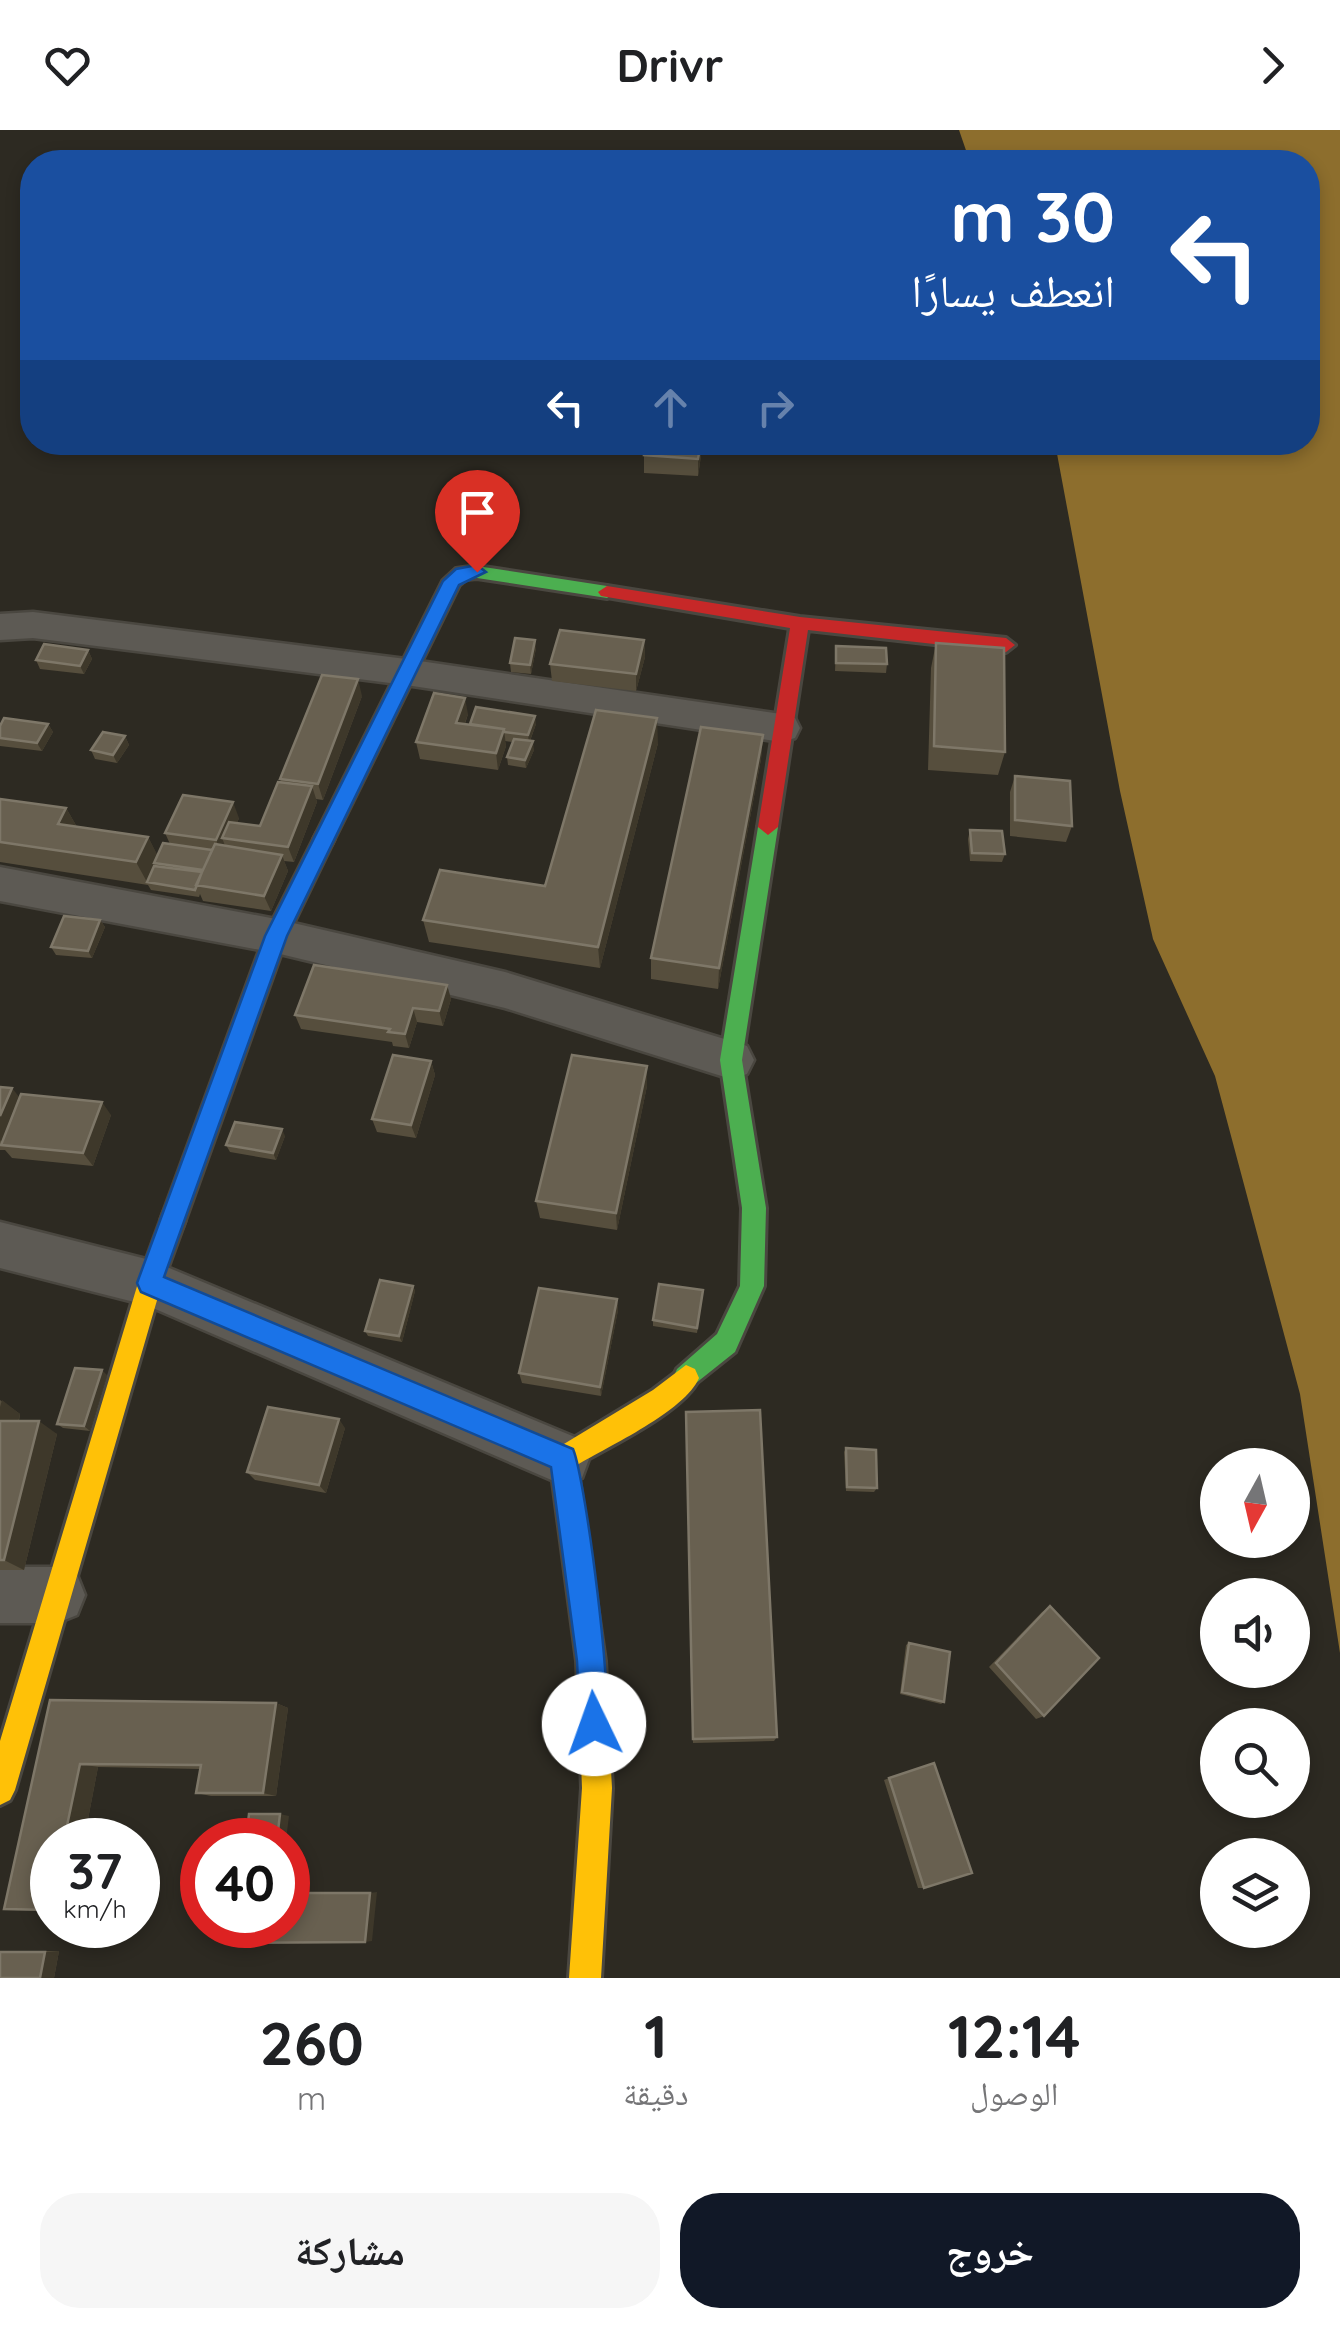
<!DOCTYPE html>
<html lang="ar">
<meta charset="utf-8">
<style>
:root{--surface:#fff;--page:#f6f6f6;--text:#202124;--muted:#757577;--accent:#111827}
body{margin:0;font-family:Quicksand,"Noto Naskh Arabic",sans-serif;background:var(--page);color:var(--text);direction:rtl;height:100vh;display:flex;flex-direction:column;font-size:38px;white-space:nowrap}
*{box-sizing:border-box;margin:0}
p{font-size:32px;color:var(--muted)}
.icon{flex:none;width:55px;height:55px;fill:none;stroke:currentColor;stroke-width:2;stroke-linecap:round;stroke-linejoin:round}
.map{position:relative;height:1848px;overflow:hidden;direction:ltr}
.sheet{display:flex;flex-direction:column;background:var(--surface);flex:1}
.sheet>*{flex:none}
.top-card{position:absolute;left:20px;top:20px;width:1300px;height:305px;border-radius:40px;box-shadow:0 5px 15px #0003;direction:rtl;background:#1a4fa0;color:#fff;overflow:hidden}
.needle{width:65px;rotate:188deg}
.buttons{position:absolute;left:1200px;top:1318px;display:grid;gap:20px}
.buttons a{display:grid;place-items:center;width:110px;height:110px;border-radius:50%;background:var(--surface);box-shadow:0 5px 15px #0003;font-size:50px}
.speed{position:absolute;left:30px;top:1688px;display:flex;gap:20px;font-size:50px;font-weight:700;text-align:center}
.speed>*{display:grid;place-content:center;width:130px;height:130px;border-radius:50%;background:var(--surface);box-shadow:0 5px 15px #0003;line-height:1}
.speed small{font-size:25px;font-weight:400}
.speed .limit{border:15px solid #d22;background:#fff;color:#111}
.pin{position:absolute;display:grid;place-items:center;width:85px;height:85px;color:#fff;margin:-102px -42px;border-radius:50% 50% 50% 0;rotate:-45deg;box-shadow:0 0 10px #0007}
.pin .icon{rotate:45deg}
.me{position:absolute;width:110px;margin:-55px;rotate:357deg;stroke-linejoin:round;filter:drop-shadow(0 0 8px #0008)}
.turn{display:flex;align-items:center;gap:35px;height:210px;padding:0 40px;font-size:45px}
.turn .icon{width:130px;height:130px;stroke-width:2.5}
.turn b{display:block;font-size:70px;line-height:85px}
.lanes{display:flex;align-items:center;height:95px;padding:0 40px;background:#0003;justify-content:center;gap:50px;direction:ltr}
.lanes .off{opacity:.35}
.eta{display:flex;justify-content:space-evenly;align-items:center;height:170px;text-align:center}
.eta b{font-size:60px;font-weight:700;line-height:70px}
.button{display:flex;gap:20px;margin-top:auto;padding:20px 40px}
.button a{flex:1;height:115px;border-radius:40px;background:var(--accent);color:#fff;font-size:40px;font-weight:700;line-height:115px;text-align:center}
.button a+a{background:var(--page);color:var(--text)}
header{display:flex;justify-content:space-between;align-items:center;height:130px;padding:0 40px;background:var(--surface);font-size:45px;font-weight:700}
.map>svg:first-child{display:block}
</style>
<header><svg class="icon" aria-label="forward" viewBox="0 0 24 24"><path d="M9 5l7 7-7 7"/></svg>Drivr<svg class="icon" aria-label="heart" viewBox="0 0 24 24"><path d="M12 20l-8-8c-3-5 5-10 8-4 3-6 11-1 8 4z"/></svg></header>
<div class="map">
<svg width="1340" height="1848" viewBox="0 0 1340 1848">
<rect width="100%" height="100%" fill="#2d2a22"/>
<path fill="#8d6e2d" d="M959 0H1340V1523L1300 1264 1215 946 1153 809 1120 661 1055 313 1308 312V32H970Z"/>
<g fill="none" stroke-linecap="round" stroke-linejoin="round">
<defs>
<path id="street" d="M33 482 406 529 781 584 795 588 800 598 795 608 781 612 406 555 33 508 0 510V484Z
M0 737 276 789 505 842 731 911 747 916 754 930 747 944 731 949 505 878 276 823 0 771Z
M0 1092 150 1130 582 1310 589 1329 582 1348 563 1355 146 1175 0 1138Z
M0 1437H57L77 1445 85 1465 77 1485 57 1493H0Z"/>
<path id="fast" d="M477 436 607 456 616 462 607 468 477 448 466 449 459 455 331 715H317L314 709 443 451 456 439Z
M768 689 778 697 742 930 766 1078 764 1156 735 1222 686 1261 677 1257 673 1248 677 1239 717 1204 740 1156 742 1078 720 930 758 697Z"/>
<path id="slow" d="M173 1079 182 1082 185 1090 162 1153 15 1660 10 1670 0 1675V1611L138 1153 164 1082Z
M686 1235 695 1239 699 1248C685 1281 609 1316 577 1335L605 1531 612 1658 601 1848H569L582 1658 577 1531 550 1329 554 1320 653 1260Z"/>
<path id="jam" d="M607 456 800 487 1006 508 1015 515 1006 522 808 500 778 697 768 705 758 697 790 498 601 466 598 462Z
M324 701 334 709 287 806 185 1090 182 1098 173 1101 164 1098 161 1090 265 806 317 703Z"/>
</defs>
<use href="#street" stroke="#4a4740" stroke-width="5"/>
<use href="#fast" stroke="#4a4740" stroke-width="6"/>
<use href="#slow" stroke="#4a4740" stroke-width="6"/>
<use href="#jam" stroke="#4a4740" stroke-width="6"/>
<use href="#street" fill="#5d5a54" fill-rule="evenodd"/>
<use href="#fast" fill="#4caf50" fill-rule="evenodd"/>
<use href="#slow" fill="#ffc107" fill-rule="evenodd"/>
<use href="#jam" fill="#c62828" fill-rule="evenodd"/>
</g>
<path fill="#564e3d" d="M646 312H703L698 346 644 343V325Z
M644 510 645 527 636 561 552 551 550 534Z
M936 513 1005 622 998 645 928 640 931 538Z
M836 516 887 534 886 543 835 541Z
M536 518 531 544 511 542 510 533Z
M88 520 92 529 84 544 40 539 36 530Z
M362 566 323 670 316 669 317 672 294 732 284 731 288 741 271 781 203 771 200 764 199 767 151 760 148 755 0 732V669L66 678 77 697 148 707 157 725 170 714 165 703 239 688 237 693 260 696 281 652 280 649Z
M468 584 465 594H536L530 611 534 620 526 638 508 635 507 627 513 612 505 611 506 616 498 640 420 629 416 612Z
M48 594 53 602 42 621 0 616V596Z
M763 605 761 629 718 859 651 849V828Z
M125 606 129 615 117 633 95 629 91 620Z
M658 613 600 838 429 812 423 790 545 756Z
M1015 646 1072 696 1066 712 1010 706V662Z
M970 700 1005 724 1002 732 970 731 968 709Z
M100 790 105 797 92 828 56 825 51 817Z
M447 855 451 869 443 896 417 892 409 918 393 916 392 912 301 899 295 885Z
M431 931 435 945 416 1008 377 1002 372 989Z
M647 936V956L617 1100 540 1088 536 1071Z
M0 957 20 968 111 985 93 1036 12 1028 5 1020H0Z
M285 1006 276 1030 230 1022 226 1015Z
M413 1156 415 1161 402 1212 368 1206 365 1201Z
M703 1160 697 1203 653 1196V1190Z
M617 1169 618 1180 601 1266 522 1253 519 1243Z
M107 1245 90 1301 63 1298 57 1294Z
M0 1270 20 1284 19 1291 57 1304 24 1440H0Z
M686 1295 777 1607 774 1611 693 1613Z
M345 1298 326 1363 255 1350 247 1342Z
M846 1318 877 1358 874 1362 846 1361 844 1322Z
M1050 1476 1044 1586 1036 1589 989 1537 1042 1482Z
M909 1513 944 1572 941 1574 900 1564 906 1515Z
M50 1570 276 1573 288 1578 276 1666H211L196 1663 200 1639 98 1637 84 1710H52Z
M889 1648 924 1758H918L884 1650Z
M0 1821H59L54 1848H0Z"/>
<path fill="#3e382a" d="M701 312H703L698 346V329Z
M535 510 536 518 531 544 530 535Z
M644 510 645 527 636 561V544Z
M88 520 92 529 84 544 80 536Z
M358 549 362 566 323 670 318 654Z
M465 568 468 584 459 609 456 593Z
M535 586 536 594 529 613 528 605Z
M657 588 658 613 600 838 598 817Z
M48 594 53 602 42 621 37 613Z
M504 599 506 616 498 640 496 623Z
M763 605 761 629 718 859 719 838Z
M125 606 129 615 117 633 113 625Z
M533 611 534 620 526 638 525 630Z
M312 656 317 672 294 732 288 717Z
M233 672 239 688 230 709 222 708 226 718 223 726 216 710Z
M66 678 80 702 58 694Z
M148 707 160 730 154 733 156 738 147 752 136 732Z
M282 725 288 741 271 781 264 766Z
M100 790 105 797 92 828 88 821Z
M447 855 451 869 443 896 439 881Z
M413 878 417 892 409 918 405 904Z
M431 931 435 945 416 1008 411 995Z
M647 936V956L617 1100 616 1083Z
M12 958 28 978 5 1016 0 1010V986Z
M102 972 111 985 93 1036 83 1023Z
M282 999 285 1006 276 1030 273 1023Z
M413 1156 415 1161 402 1212 399 1206Z
M617 1169 618 1180 601 1266 600 1257Z
M102 1240 107 1245 90 1301 84 1296Z
M2 1270 20 1284 15 1304 0 1293V1277Z
M339 1289 345 1298 326 1363 319 1355Z
M39 1291 57 1304 24 1440 4 1430Z
M276 1573 288 1578 276 1666 263 1663Z
M80 1634 98 1637 84 1710H64Z
M280 1684 289 1686 286 1710H277Z
M377 1762 372 1811 365 1812 370 1763Z
M59 1821 54 1848H40L45 1822Z"/>
<path fill="#686050" stroke="#7e7768" stroke-width="2.5" d="M646 312H701L698 329 644 325Z
M560 500 644 510 636 544 550 534Z
M515 508 535 510 530 535 510 533Z
M936 513 1004 518 1005 622 934 616Z
M44 514 88 520 80 536 36 530Z
M836 516 886 518 887 534 836 533Z
M322 545 358 549 318 654 280 649Z
M434 563 465 568 456 593 504 599 496 623 416 612Z
M476 577 535 586 528 605 504 602V599L470 594Z
M596 580 657 588 598 817 423 790 440 740 545 756Z
M4 588 48 594 37 613 0 608V596Z
M701 597 763 605 719 838 651 828Z
M103 602 125 606 113 625 91 620Z
M514 609 533 611 525 630 507 627Z
M1015 646 1070 651 1072 696 1015 690Z
M278 652 312 656 288 717 222 708 229 692 260 696Z
M183 665 233 672 216 710 165 703Z
M0 669 66 678 58 694 148 707 136 732 0 712Z
M970 700 1002 701 1005 724 972 723Z
M163 713 212 720 203 740 154 733Z
M215 714 282 725 264 766 196 755Z
M154 736 202 742 195 760 147 752Z
M64 786 100 790 88 821 51 817Z
M314 835 447 855 439 881 413 878 405 904 388 902 390 899 295 885Z
M393 925 431 931 411 995 372 989Z
M572 925 647 936 616 1083 536 1071Z
M0 957 12 958 0 986Z
M21 964 102 972 83 1023 1 1015Z
M235 992 282 999 273 1023 226 1015Z
M380 1150 413 1156 399 1206 365 1201Z
M659 1154 703 1160 697 1198 653 1190Z
M539 1158 617 1169 600 1257 519 1243Z
M75 1238 102 1240 84 1296 57 1294Z
M268 1277 339 1289 319 1355 247 1342Z
M760 1280 777 1607 693 1609 686 1282Z
M0 1291H39L4 1430H0Z
M846 1318 876 1320 877 1358 847 1357Z
M1050 1476 1099 1528 1044 1586 996 1533Z
M909 1513 950 1522 944 1572 902 1562Z
M50 1570 276 1573 263 1663H196L201 1635 80 1634 64 1710H52V1763L49 1780 4 1779Z
M934 1633 972 1743 924 1758 889 1648Z
M249 1684H280L277 1710H246Z
M288 1763H370L365 1812 232 1813 234 1795H288Z
M0 1822H45L40 1848H0Z"/>
<path fill="#1a73e8" stroke="#114b97" stroke-width="2.5" d="M477 435 486 442 459 455 287 806 164 1147 573 1319C586 1350 615 1579 605 1605L594 1609 584 1605 580 1594 577 1531 551 1337 141 1162 137 1153 265 806 443 451 456 439Z"/>
</svg>
<div class="buttons">
<a><svg class="needle" viewBox="-14 -14 28 28"><path d="M0-13l5 13h-10z" fill="#e53935"/><path d="M0 13l5-13h-10z" fill="#757577"/></svg></a>
<a><svg class="icon" aria-label="sound" viewBox="0 0 24 24"><path d="M4 9h4l5-4v14l-5-4H4zM17 9q2 3 0 6"/></svg></a>
<a><svg class="icon" aria-label="search" viewBox="0 0 24 24"><circle cx="10" cy="10" r="6"/><path d="M15 15l6 6"/></svg></a>
<a><svg class="icon" aria-label="layers" viewBox="0 0 24 24"><path d="M12 4l9 5-9 5-9-5zM3 14l9 5 9-5"/></svg></a>
</div>
<div class="speed"><div>37<small>km/h</small></div><div class="limit">40</div></div>
<div class="pin" style="left:477px;top:442px;background:#d93025"><svg class="icon" aria-label="arrive" viewBox="0 0 24 24"><path d="M6 21V4h12l-3 4 3 4H6"/></svg></div>
<svg class="me" style="left:594px;top:1594px" viewBox="-20 -20 40 40"><circle r="19" fill="#fff"/><path d="M0-13L10 11 0 6-10 11z" fill="#1a73e8"/></svg>
<div class="top-card">
<div class="turn"><svg class="icon" aria-label="left" viewBox="0 0 24 24"><path d="M17 20v-9H6M10 6l-5 5 5 5"/></svg><div><b>30 m</b>انعطف يسارًا</div></div>
<div class="lanes"><svg class="icon" aria-label="left" viewBox="0 0 24 24"><path d="M17 20v-9H6M10 6l-5 5 5 5"/></svg><svg class="icon off" aria-label="ahead" viewBox="0 0 24 24"><path d="M12 20V5M6 11l6-6 6 6"/></svg><svg class="icon off" aria-label="right" viewBox="0 0 24 24"><path d="M7 20v-9h11M14 6l5 5-5 5"/></svg></div>
</div>
</div>
<section class="sheet">
<div class="eta">
<div><b>12:14</b><p>الوصول</p></div>
<div><b>1</b><p>دقيقة</p></div>
<div><b>260</b><p>m</p></div>
</div>
<div class="button"><a>خروج</a><a>مشاركة</a></div>
</section>
